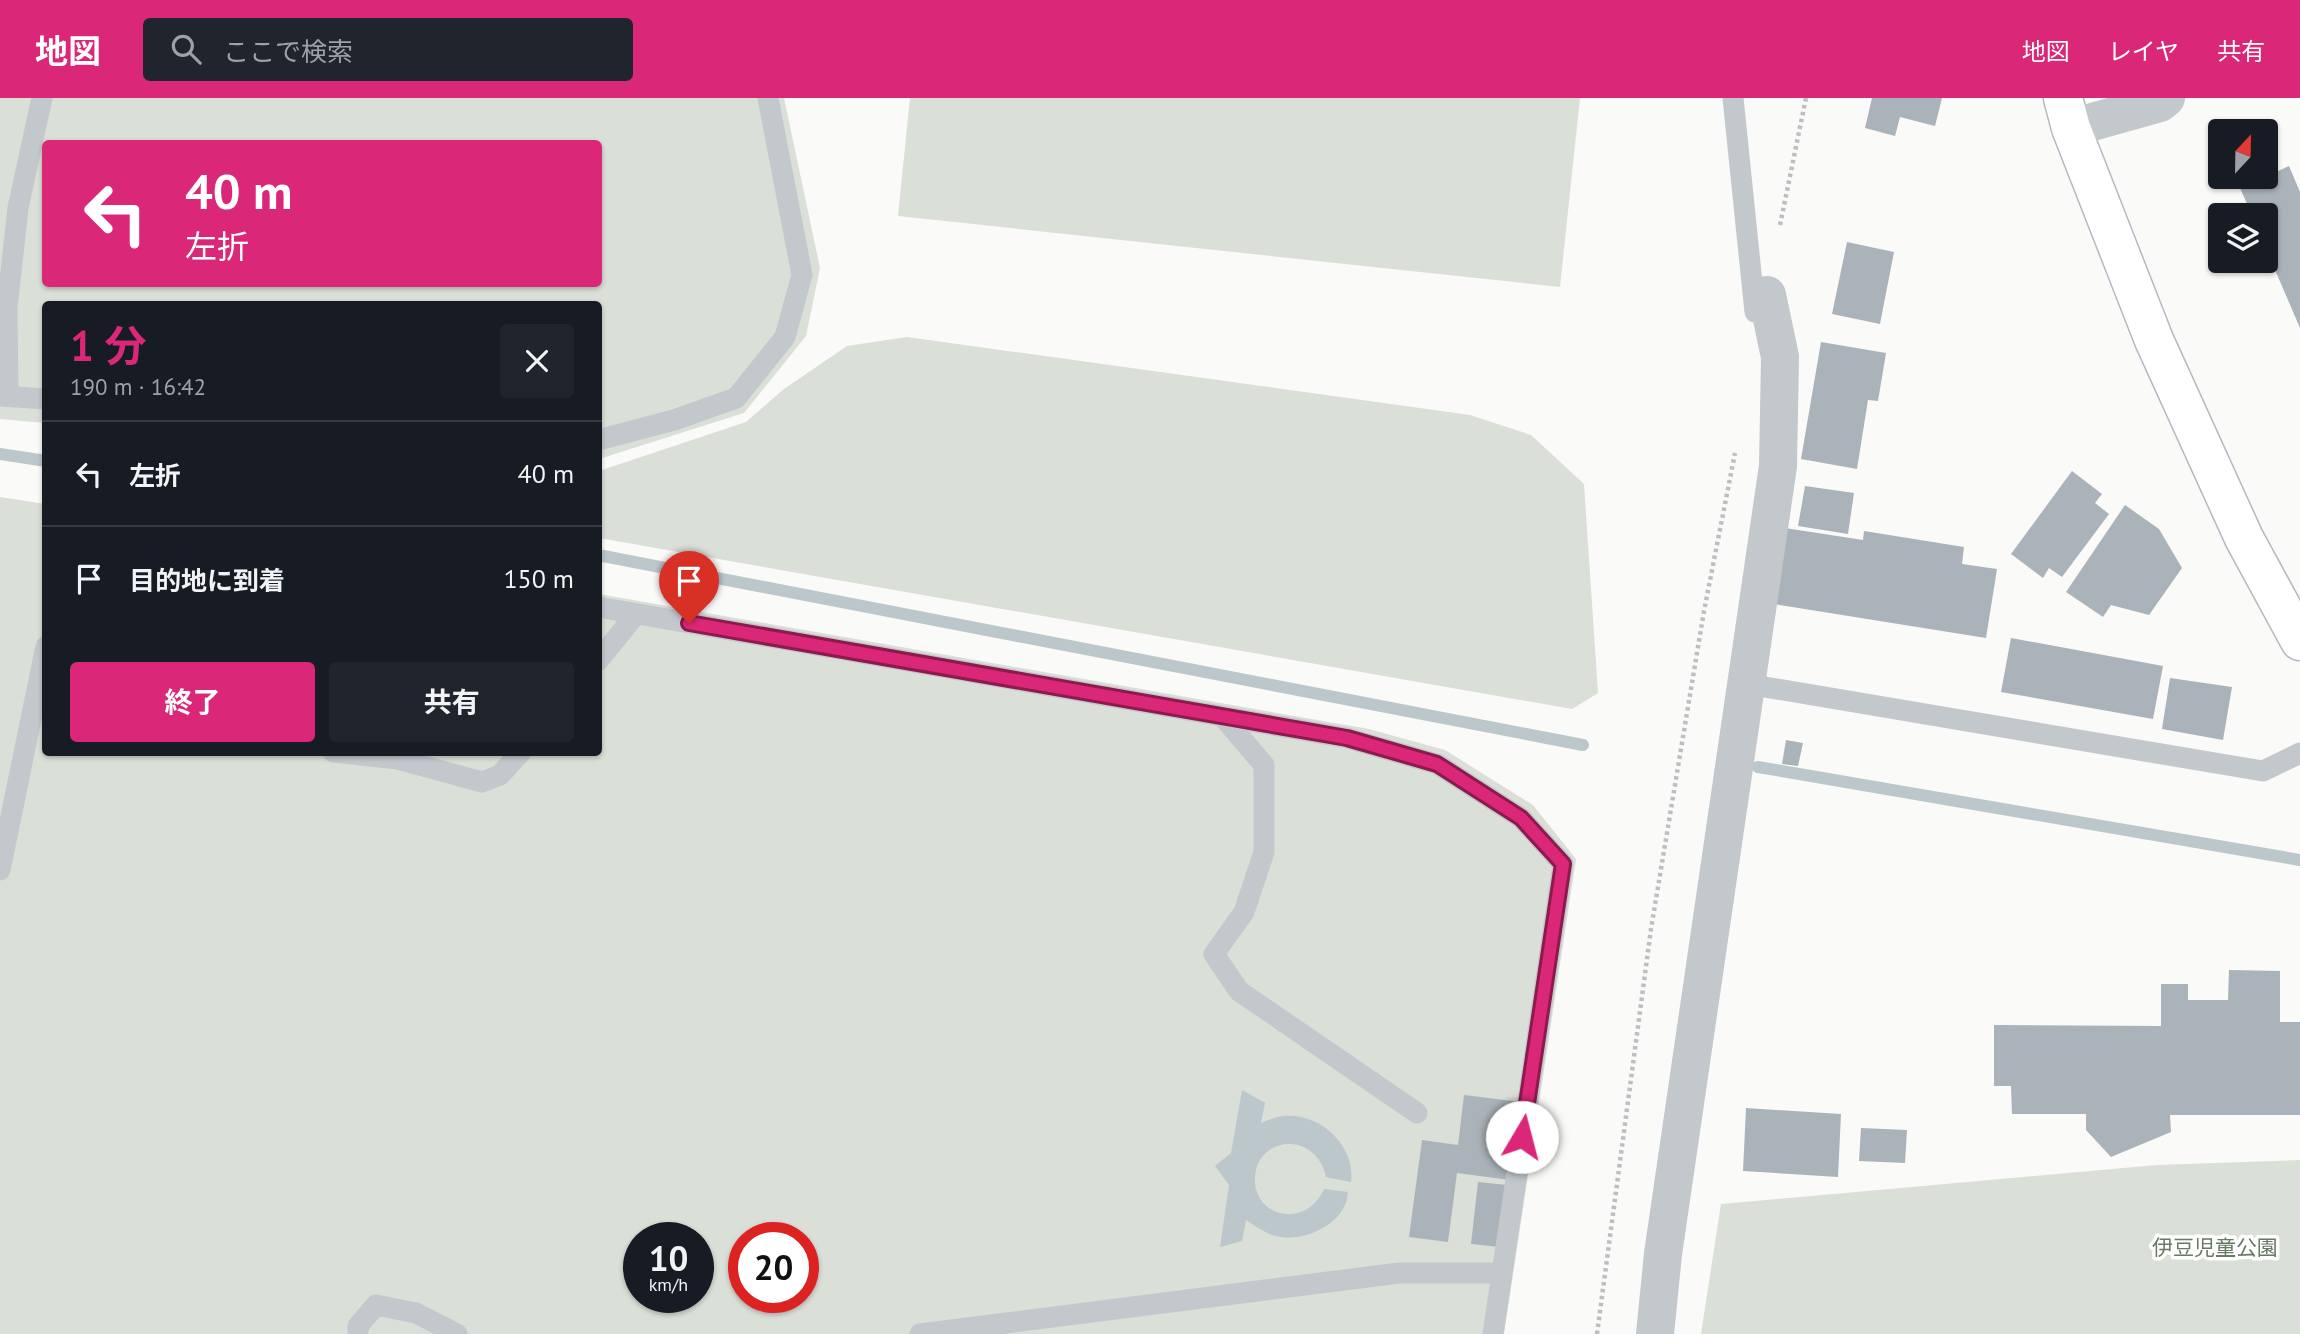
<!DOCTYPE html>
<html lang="ja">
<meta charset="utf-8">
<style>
:root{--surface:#171b24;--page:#20242c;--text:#f1f3f6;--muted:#9ea1a6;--line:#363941;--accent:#db2777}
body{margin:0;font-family:"PT Sans","Noto Sans JP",sans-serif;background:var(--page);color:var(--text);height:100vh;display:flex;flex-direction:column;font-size:26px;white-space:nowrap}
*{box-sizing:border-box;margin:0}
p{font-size:23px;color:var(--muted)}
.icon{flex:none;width:38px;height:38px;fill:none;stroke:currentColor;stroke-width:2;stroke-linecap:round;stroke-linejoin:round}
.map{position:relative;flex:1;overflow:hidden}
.drawer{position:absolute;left:42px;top:203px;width:560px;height:455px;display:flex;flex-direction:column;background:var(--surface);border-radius:7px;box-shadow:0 2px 5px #0004}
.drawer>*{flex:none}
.guide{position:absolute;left:42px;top:42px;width:560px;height:147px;border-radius:7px;box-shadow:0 2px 5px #0004;background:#db2777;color:#fff;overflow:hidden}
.needle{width:46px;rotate:22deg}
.fabs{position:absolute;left:2208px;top:21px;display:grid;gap:14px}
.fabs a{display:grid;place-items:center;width:70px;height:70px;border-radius:7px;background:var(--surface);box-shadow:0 2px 5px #0004;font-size:35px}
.speed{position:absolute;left:623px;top:1124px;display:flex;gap:14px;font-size:35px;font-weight:700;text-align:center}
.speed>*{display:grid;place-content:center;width:91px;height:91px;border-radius:50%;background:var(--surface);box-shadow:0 2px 5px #0004;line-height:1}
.speed small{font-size:18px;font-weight:400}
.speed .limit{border:10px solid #d22;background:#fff;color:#111}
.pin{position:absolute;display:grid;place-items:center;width:60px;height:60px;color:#fff;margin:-72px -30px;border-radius:50% 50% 50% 0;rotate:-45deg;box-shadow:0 0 7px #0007}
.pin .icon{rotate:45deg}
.me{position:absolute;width:77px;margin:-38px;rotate:8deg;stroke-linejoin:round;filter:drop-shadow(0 0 5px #0008)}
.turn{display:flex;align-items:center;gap:24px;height:147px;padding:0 28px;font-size:32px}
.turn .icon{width:91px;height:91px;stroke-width:2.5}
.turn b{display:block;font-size:49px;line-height:60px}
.round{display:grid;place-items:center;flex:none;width:74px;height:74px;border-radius:7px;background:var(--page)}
.head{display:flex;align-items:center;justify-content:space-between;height:119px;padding:0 28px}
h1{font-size:42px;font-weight:700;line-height:52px;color:var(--accent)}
.cta{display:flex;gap:14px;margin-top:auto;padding:14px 28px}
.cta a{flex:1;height:80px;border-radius:7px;background:var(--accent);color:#fff;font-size:28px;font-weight:700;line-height:80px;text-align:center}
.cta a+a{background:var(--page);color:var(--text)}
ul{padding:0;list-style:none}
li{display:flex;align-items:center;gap:21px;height:105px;padding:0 28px;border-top:2px solid var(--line)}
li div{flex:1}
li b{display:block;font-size:26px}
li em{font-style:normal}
header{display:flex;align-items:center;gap:42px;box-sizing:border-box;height:98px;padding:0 35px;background:var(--accent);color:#fff}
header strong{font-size:33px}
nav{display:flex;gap:38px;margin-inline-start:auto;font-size:24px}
.search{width:490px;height:63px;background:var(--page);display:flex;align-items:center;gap:18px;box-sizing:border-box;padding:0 24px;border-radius:7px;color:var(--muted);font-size:26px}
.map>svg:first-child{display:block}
</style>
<header>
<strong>地図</strong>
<div class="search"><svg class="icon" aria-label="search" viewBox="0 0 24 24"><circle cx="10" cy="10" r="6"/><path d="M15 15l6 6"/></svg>ここで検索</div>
<nav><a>地図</a><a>レイヤ</a><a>共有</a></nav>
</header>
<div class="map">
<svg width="2300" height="1236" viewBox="0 0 2300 1236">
<rect width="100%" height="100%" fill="#fafaf8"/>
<path fill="#dadfd7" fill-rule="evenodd" d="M0 0H784L820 170 806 238 744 315 599 361 598 206H46L45 325 0 321ZM46 46H598V186H46Z
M910 0H1580L1560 189 898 118Z
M907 239 1470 317 1531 337 1584 386 1598 595 1572 611 599 440V373L746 324 784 291 847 248Z
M0 399 45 406 46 654H598L599 496 1369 631 1445 652 1533 707 1576 761 1504 1236H0ZM639 1139H698V1199H639ZM744 1139H803V1199H744Z
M2300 1062V1236H1701L1721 1106 2157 1067Z"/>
<path fill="#bbc7cb" d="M1242 992 1265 1005 1261 1025C1268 1022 1276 1019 1283 1018 1319 1014 1356 1047 1351 1084L1326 1079C1316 1032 1256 1038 1255 1080 1253 1119 1306 1132 1324 1091L1348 1094C1347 1124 1308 1143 1281 1139 1267 1137 1257 1129 1246 1122L1242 1143 1220 1149 1229 1087 1215 1068 1231 1055Z"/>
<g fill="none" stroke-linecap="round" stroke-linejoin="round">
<path stroke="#bbc7cb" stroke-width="12" d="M0 356 46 363
M598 457 1583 647
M1758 669 2300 762"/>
</g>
<path fill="#aab3b9" d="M1872 0H1942L1935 28 1900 19 1895 38 1865 30Z
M2289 68 2300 94V230L2266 151V117H2252L2240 90Z
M1847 144 1894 154 1880 226 1832 216Z
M1821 244 1886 255 1878 303 1868 302 1857 371 1801 361Z
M2072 373 2102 396 2095 405 2109 416 2062 479 2049 470 2043 480 2011 456Z
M1805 388 1854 395 1848 436 1798 428Z
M2125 407 2159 431 2182 470 2149 517 2111 507 2103 519 2066 494Z
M1785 430 1863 442 1864 433 1964 449 1962 466 1997 471 1986 540 1773 506Z
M2011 540 2163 568 2153 621 2001 594Z
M2170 580 2232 589 2223 642 2162 631Z
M1786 642 1803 645 1798 668 1782 666Z
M2229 872 2280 873V924H2300V1017H2170L2171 1034 2111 1059 2086 1032V1016H2012L2011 988H1994V927L2161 928V886H2188V902H2228Z
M1464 997 1521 1004 1510 1082 1457 1075 1448 1144 1409 1139 1422 1042 1458 1047Z
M1746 1010 1841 1016 1838 1079 1743 1073Z
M1861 1030 1907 1032 1905 1065 1859 1063Z
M1478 1084 1507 1087 1500 1149 1471 1146Z"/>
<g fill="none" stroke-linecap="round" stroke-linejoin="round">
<defs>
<path id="secondary" d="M2063 0 2071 30 2154 242 2244 440 2300 543"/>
</defs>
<use href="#secondary" stroke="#b3babf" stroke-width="41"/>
<path stroke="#bbbfc2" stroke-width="4.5" stroke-dasharray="3.5 3.5" stroke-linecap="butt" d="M1780 127 1806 0
M1597 1236 1651 831 1704 513 1735 355"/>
<path stroke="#c3c8cc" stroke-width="21" d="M1733 0 1755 214
M0 298 46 301
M8 298 7 210 18 110 42 0
M598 342 674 322 736 300 785 239 802 177 768 0
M598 509 1347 640 1437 666 1521 720 1563 766 1493 1236
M598 563 636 516
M1747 586 2263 673 2300 655
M1223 619 1264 667V754L1244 814 1214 856 1239 893 1417 1015
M333 654 398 661 482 684 500 677 521 654
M0 772 46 548
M358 1236V1228L376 1207 416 1215 457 1236
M920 1236 1399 1175H1502"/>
<path stroke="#c3c8cc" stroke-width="38" d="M2071 30 2160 5 2166 0
M1655 1236 1663 1156 1778 368 1780 259 1767 197"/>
<use href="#secondary" stroke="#fff" stroke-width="38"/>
</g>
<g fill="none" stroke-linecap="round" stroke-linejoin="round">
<defs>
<path id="route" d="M689 525 1347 640 1437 666 1521 720 1563 766 1522 1039"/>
</defs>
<use href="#route" stroke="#8e194d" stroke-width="18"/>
<use href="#route" stroke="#db2777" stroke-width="12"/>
</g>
<g text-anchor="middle" stroke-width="7" stroke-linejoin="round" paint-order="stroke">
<g font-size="21" fill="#687a64" stroke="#fff">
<text x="2215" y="1157">伊豆児童公園</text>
</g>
</g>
</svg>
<div class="fabs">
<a><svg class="needle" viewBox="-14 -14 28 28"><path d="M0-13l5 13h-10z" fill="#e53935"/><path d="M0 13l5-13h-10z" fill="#9ea1a6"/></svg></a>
<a><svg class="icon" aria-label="layers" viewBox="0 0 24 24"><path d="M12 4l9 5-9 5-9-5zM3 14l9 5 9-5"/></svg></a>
</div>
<div class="speed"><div>10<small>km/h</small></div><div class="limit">20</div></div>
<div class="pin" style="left:689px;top:525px;background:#d93025"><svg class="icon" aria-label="arrive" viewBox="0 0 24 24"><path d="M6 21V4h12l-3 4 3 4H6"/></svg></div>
<svg class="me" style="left:1522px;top:1039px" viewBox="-20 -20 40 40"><circle r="19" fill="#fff"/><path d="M0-13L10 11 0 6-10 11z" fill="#db2777"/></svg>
<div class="guide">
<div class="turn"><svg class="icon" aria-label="left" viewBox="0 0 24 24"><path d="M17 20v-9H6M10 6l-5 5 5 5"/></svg><div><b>40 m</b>左折</div></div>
</div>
<section class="drawer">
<div class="head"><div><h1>1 分</h1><p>190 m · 16:42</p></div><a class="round"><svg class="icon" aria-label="close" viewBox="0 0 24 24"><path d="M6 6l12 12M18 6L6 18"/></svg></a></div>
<ul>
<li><svg class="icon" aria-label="left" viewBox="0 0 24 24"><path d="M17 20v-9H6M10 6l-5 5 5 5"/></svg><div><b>左折</b></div><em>40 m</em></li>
<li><svg class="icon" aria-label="arrive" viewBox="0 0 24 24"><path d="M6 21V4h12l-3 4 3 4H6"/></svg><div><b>目的地に到着</b></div><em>150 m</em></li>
</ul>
<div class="cta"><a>終了</a><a>共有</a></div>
</section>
</div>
